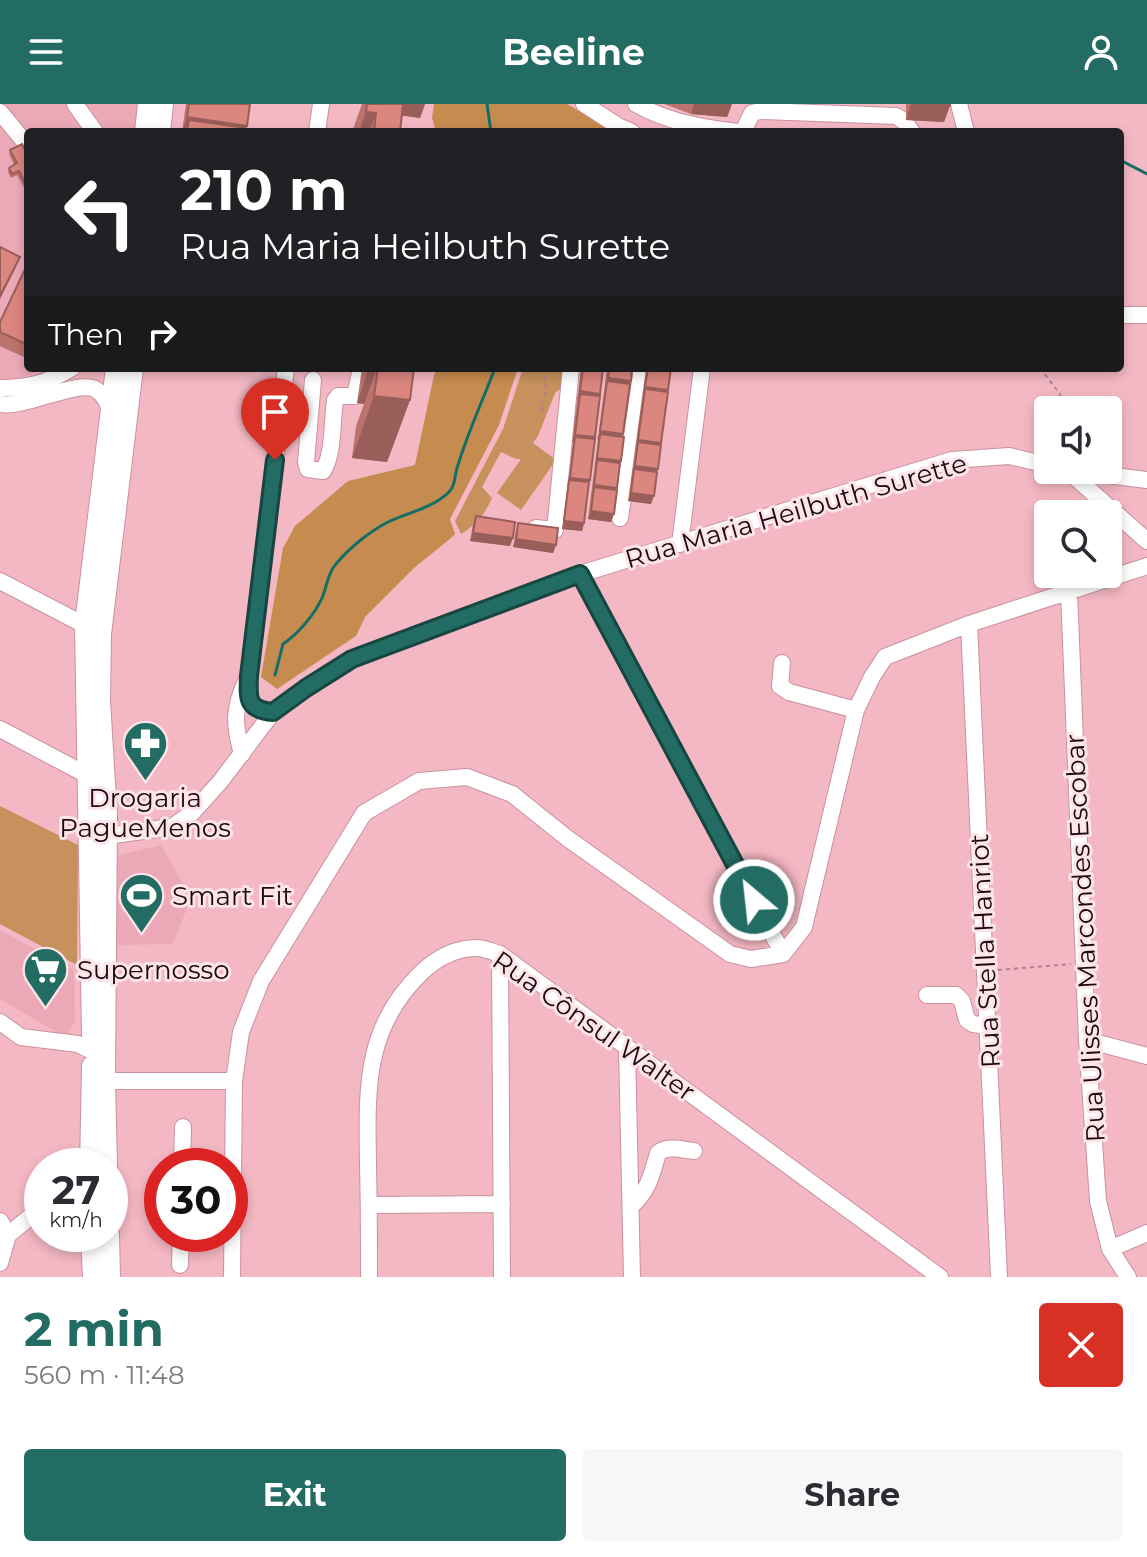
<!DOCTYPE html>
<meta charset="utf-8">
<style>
:root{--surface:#fff;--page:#f7f7f7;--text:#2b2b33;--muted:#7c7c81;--accent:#236c64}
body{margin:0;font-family:Montserrat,sans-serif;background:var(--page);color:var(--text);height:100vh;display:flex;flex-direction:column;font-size:30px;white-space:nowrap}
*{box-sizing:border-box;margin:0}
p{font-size:26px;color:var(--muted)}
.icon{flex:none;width:44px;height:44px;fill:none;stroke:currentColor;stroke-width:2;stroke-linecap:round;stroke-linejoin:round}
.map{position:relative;height:1173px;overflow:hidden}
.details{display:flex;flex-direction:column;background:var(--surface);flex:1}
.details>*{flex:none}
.banner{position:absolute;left:24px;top:24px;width:1100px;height:244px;border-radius:8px;box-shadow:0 4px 12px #0003;background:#202124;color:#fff;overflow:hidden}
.tools{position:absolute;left:1034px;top:292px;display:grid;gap:16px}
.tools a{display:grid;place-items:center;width:88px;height:88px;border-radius:8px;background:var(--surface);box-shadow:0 4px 12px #0003;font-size:40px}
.speed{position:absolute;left:24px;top:1044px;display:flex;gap:16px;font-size:40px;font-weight:700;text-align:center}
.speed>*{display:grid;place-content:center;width:104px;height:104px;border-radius:50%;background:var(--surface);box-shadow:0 4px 12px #0003;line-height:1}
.speed small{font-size:20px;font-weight:400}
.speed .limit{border:12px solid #d22;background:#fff;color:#111}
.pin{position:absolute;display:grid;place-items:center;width:68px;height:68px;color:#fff;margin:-82px -34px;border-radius:50% 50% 50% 0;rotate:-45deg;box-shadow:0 0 8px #0007}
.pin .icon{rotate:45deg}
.me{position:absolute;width:88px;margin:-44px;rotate:332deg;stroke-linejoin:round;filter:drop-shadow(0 0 6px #0008)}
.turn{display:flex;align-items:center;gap:28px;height:168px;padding:0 24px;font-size:36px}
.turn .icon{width:104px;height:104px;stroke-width:2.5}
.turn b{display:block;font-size:56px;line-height:68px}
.then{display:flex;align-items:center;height:76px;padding:0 24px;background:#0003;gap:16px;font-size:30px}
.round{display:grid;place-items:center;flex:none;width:84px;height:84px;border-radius:8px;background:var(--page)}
.headline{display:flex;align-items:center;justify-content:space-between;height:136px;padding:0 24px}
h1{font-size:48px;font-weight:700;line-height:60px;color:var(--accent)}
.primary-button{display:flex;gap:16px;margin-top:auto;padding:16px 24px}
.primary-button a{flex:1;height:92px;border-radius:8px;background:var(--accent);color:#fff;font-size:32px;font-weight:700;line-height:92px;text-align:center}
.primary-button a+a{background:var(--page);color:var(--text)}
header{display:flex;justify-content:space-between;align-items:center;height:104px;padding:0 24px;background:var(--accent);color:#fff;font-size:36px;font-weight:700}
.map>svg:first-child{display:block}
</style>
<header><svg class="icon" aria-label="menu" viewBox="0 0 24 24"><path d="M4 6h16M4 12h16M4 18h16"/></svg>Beeline<svg class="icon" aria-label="person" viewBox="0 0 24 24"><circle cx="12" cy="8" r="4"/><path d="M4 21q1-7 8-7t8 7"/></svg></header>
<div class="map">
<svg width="1147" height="1173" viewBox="0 0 1147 1173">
<rect width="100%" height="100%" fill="#f4b8c4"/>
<path fill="#eba9b7" d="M0 0H138L135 28H28V264H48L21 274 0 276Z
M161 741 191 794 173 840 116 841V752Z
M0 826 74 866 75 916 66 934 0 895Z"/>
<path fill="#c6915d" d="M523 264H567L564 286 560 285 555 289 538 332 533 339 556 356 521 406 497 389 521 355H516L501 348 482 383 492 394C485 410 476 421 461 430L455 417 503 325Z
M0 702 78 741 77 861 0 820Z"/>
<path fill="#c68b4e" d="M434 0H567L616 28H436L432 14Z
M438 264H518L499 321 450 415 455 430 451 434 414 464 365 513 356 532 277 585 261 573 283 444 295 422 348 377 415 361 434 271Z"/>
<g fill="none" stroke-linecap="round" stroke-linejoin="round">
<path stroke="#146e68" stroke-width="3" d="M487 0 491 28
M1120 56 1147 70
M275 571 283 540C298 530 315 510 322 494 327 483 327 470 336 460 349 444 369 428 388 418 407 409 432 404 448 389 456 382 454 371 458 361 468 328 483 296 495 264"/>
<defs>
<path id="minor" d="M75 0 95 28
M584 0 618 22 632 28
M636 0C668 18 702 24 739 28
M959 0 966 28
M0 8 28 42
M317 28 321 0
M743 28 752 9 760 7 896 12 905 18 912 28
M1120 211H1147
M313 276 306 358 308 365 323 367C334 350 332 316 335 296L338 292H355L361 264
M0 284C29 284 47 279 72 264
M0 300C26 304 77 276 95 285 104 290 107 298 110 306
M1067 366 1147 437
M1067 366 1147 376
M620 414 642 264
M536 424 555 426 571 264
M680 440 702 264
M580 470 783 850
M0 477 94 526
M1069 488 1087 936 1098 1097 1110 1145 1128 1173
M969 520 999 1173
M782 559 780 582 789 588 856 606
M273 608C248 606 248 595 249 572L286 264
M0 625 87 671
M242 650C234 621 233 605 246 577
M106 732 172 723 192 709 220 678 273 608 306 584 352 555 580 470 952 356 1009 352 1048 361
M500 850 502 1173
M927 891H956L962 897 967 916 973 920 989 922
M0 918 21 933 78 940 92 947 105 948
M1087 936 1147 952
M627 945 632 1173
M105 977H234
M182 1062 183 1023
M369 1101 502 1100
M631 1102C648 1088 652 1070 658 1049 668 1041 682 1046 694 1047
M0 1117 8 1131
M1110 1145 1147 1129
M0 1159 8 1131 36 1108 42 1106
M180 1161 181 1130
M232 1173 234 977 241 928 261 877 364 709 419 677 467 673 512 690 567 734 730 850 751 855 783 850 804 823 856 606 872 573 885 553 969 520 1147 462
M369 1173C369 1136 369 1099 368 1062 367 988 363 924 422 868 437 854 456 844 477 844 484 844 493 848 500 850L940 1173"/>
<path id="major" d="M145 28 148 0
M160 28 163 0
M92 930 85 520 116 264
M90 1062 92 962
M107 1062 105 977 107 712 100 597 101 530 133 264
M91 1130 93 1173
M109 1130 110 1173"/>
</defs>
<use href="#minor" stroke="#ca919d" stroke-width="18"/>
<use href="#major" stroke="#ca919d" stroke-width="22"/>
<path stroke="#b1828c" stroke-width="2" stroke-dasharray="4 4" stroke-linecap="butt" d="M543 264 546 286 541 298 543 307
M1040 264 1060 290 1064 306
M998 866 1071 860"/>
<use href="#minor" stroke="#fff" stroke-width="16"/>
<use href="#major" stroke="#fff" stroke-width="20"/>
</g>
<path fill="#bc736d" d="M186 0H250L247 22 244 28H182Z
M362 0H425L420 14 402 11 400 28H352Z
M664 0H732L727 13 691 10Z
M906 0H950L944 18 906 16Z
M10 46 28 52V84L25 85 17 71 11 74 8 68 9 64 14 61 9 50Z
M28 159V255L0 242V218Z
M362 264H414L410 296 387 358 352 354 356 322 364 300 357 299Z
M581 264H603L590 376 584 419 582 427 562 425 573 339H572Z
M607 264H632L622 332 614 410 611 418 588 415Z
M646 264H671L661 339 651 400 628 397Z
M476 412 510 442 470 437 473 420Z
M518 419 556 441 553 449 513 443 516 427Z"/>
<path fill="#995e59" d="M387 0H425L420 14 383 9Z
M694 0H732L727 13 691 10Z
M911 0 950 2 944 18 906 16Z
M366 8 376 9 369 28H359Z
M187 13 247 22 244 28H187L189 16 184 28H182Z
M20 153 15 165 0 195V192Z
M369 264H377L364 300 357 299Z
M608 274 631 277 628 285 607 277 605 282Z
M645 283 668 286 665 294 645 285 642 291Z
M580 287 600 290 597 298 580 290 577 295Z
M374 292 410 296 387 358 352 354Z
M600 327 623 330 620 338 600 330 598 335H597Z
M575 331 595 333 592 341 575 333 572 339Z
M638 336 661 339 658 347 638 338 635 344Z
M597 354 621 357 618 365 597 356 594 362Z
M635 362 658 365 655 373 634 366Z
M570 374 590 376 588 384 569 378Z
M631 389 654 392 651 400 628 397Z
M591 407 614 410 611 418 588 415Z
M564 417 584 419 582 427 562 425Z
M473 429 513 434 510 442 470 437Z
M516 435 556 441 553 449 513 443Z"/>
<path fill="#db867f" stroke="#995e59" stroke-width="2" d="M189 0H250L247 22 187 13Z
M367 0H403L400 28H374L376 9 366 8Z
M911 0H950V2Z
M189 16 239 23 238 28H187Z
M22 40 28 52V80L26 81 19 67 12 70 9 64 17 59 10 46Z
M0 143 20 153 0 192Z
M28 159V241L0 228V218Z
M378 264H414L410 296 374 292Z
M583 264H603L600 290 580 287Z
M609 264H632L631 277 608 274Z
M648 264H671L668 286 645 283Z
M607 277 630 280 623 330 600 327Z
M645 285 668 288 661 339 638 336Z
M580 290 600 292 595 333 575 331Z
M600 330 624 333 621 357 597 354Z
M575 333 595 335 590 376 570 374Z
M638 338 661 341 658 365 635 362Z
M597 356 620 359 617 384 594 381Z
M634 365 657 368 654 392 631 389Z
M569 376 589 378 584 419 564 417Z
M594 383 617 386 614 410 591 407Z
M476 412 515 418 513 434 473 429Z
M518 419 558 424 556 441 516 435Z"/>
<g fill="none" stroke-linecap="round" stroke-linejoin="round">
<defs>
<path id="route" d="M275 356 249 572C248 595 247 606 273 608L306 584 352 555 580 470 754 796"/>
</defs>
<use href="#route" stroke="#174641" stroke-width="20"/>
<use href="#route" stroke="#236c64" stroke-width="14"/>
</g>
<defs>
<symbol id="pharmacy-pin" viewBox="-11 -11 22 30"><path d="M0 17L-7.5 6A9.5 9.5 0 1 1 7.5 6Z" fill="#236c64" stroke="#fde4e9"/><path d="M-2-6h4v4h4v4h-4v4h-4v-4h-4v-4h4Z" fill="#fff"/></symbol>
<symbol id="stadium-pin" viewBox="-11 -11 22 30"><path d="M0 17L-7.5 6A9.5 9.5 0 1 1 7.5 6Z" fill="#236c64" stroke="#fde4e9"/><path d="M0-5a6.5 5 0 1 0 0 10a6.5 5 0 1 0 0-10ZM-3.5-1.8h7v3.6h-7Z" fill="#fff"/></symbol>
<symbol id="supermarket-pin" viewBox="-11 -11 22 30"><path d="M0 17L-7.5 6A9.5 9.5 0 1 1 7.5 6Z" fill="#236c64" stroke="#fde4e9"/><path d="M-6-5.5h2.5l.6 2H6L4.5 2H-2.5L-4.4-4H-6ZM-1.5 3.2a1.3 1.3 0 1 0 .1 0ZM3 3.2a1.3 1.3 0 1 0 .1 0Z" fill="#fff"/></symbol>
</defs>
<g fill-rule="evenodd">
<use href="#pharmacy-pin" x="120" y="614" width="51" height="69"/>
<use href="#stadium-pin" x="116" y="766" width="51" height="69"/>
<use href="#supermarket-pin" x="20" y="840" width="51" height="69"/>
</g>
<g text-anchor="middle" stroke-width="6" stroke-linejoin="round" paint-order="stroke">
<g font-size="26" fill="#1c090e" stroke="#fde4e9">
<text transform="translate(796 407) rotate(-16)" y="9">Rua Maria Heilbuth Surette</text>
<text transform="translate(1085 834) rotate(-93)" y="9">Rua Ulisses Marcondes Escobar</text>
<text transform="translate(985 847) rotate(-93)" y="9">Rua Stella Hanriot</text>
<text transform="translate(594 922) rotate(35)" y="9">Rua Cônsul Walter</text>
</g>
<g font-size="26" fill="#1c090e" stroke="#fde4e9" text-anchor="start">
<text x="145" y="703" text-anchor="middle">Drogaria<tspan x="145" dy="30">PagueMenos</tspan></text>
<text x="172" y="801">Smart Fit</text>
<text x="77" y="875">Supernosso</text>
</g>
</g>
</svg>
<div class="tools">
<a><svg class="icon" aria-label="sound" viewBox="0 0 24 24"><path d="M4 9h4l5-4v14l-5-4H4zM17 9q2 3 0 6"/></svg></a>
<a><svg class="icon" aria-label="search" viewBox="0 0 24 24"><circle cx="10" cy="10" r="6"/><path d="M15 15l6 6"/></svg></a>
</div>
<div class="speed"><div>27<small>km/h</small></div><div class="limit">30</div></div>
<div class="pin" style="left:275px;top:356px;background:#d93025"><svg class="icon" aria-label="arrive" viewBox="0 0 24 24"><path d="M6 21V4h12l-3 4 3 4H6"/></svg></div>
<svg class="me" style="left:754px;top:796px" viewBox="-20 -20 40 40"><circle r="17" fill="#236c64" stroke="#fff" stroke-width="3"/><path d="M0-11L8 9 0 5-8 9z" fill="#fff"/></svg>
<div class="banner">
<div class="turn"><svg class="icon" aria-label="left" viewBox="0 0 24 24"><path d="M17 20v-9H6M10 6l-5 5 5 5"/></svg><div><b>210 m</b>Rua Maria Heilbuth Surette</div></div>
<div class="then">Then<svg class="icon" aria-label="right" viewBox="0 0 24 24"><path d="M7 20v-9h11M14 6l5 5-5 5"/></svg></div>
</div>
</div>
<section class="details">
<div class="headline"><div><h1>2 min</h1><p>560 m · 11:48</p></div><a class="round" style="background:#d93025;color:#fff"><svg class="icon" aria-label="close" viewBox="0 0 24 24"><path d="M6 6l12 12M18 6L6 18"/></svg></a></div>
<div class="primary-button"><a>Exit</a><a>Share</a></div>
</section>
